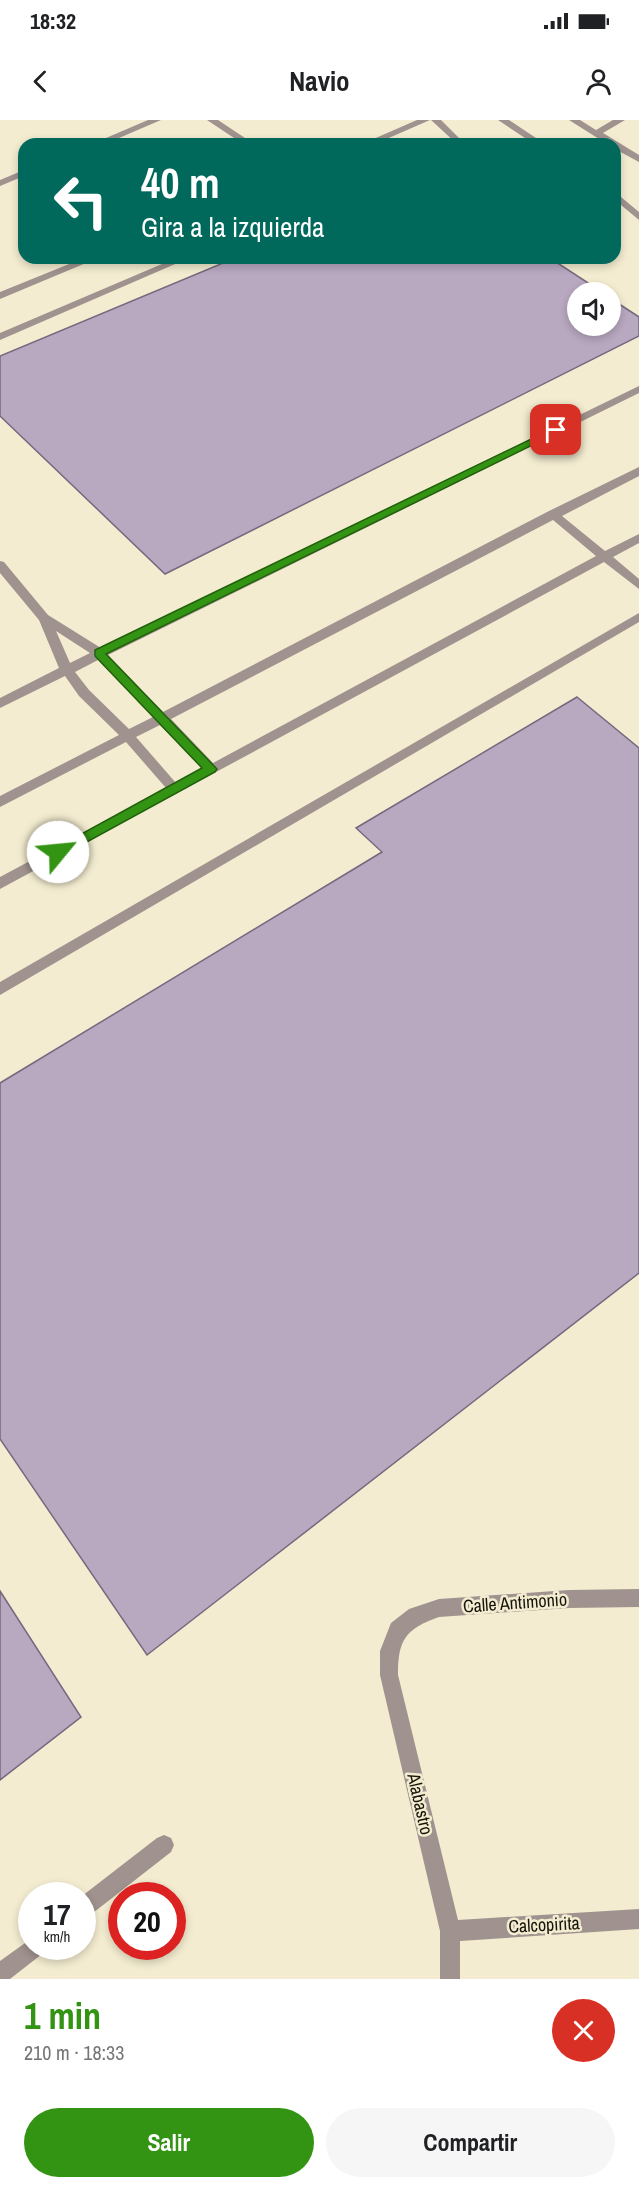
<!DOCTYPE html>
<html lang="es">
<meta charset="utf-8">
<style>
:root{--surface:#fff;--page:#f6f6f6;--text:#202124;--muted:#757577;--accent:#339312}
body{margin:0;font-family:"Archivo Narrow",sans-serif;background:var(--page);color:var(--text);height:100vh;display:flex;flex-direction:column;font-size:22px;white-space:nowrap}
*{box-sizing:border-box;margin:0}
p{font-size:20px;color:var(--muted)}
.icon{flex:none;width:33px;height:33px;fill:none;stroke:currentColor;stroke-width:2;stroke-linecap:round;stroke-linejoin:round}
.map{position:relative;height:1859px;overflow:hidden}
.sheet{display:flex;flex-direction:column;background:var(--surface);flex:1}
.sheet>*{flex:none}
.banner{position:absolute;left:18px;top:18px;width:603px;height:126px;border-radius:18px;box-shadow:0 3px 9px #0003;background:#00695c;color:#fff;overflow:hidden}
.controls{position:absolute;left:567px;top:162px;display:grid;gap:12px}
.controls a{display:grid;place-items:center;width:54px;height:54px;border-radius:50%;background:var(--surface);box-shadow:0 3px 9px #0003;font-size:30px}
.speed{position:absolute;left:18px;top:1762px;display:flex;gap:12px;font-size:30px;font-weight:700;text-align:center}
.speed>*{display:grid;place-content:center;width:78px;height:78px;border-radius:50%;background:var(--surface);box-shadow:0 3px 9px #0003;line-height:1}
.speed small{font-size:15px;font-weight:400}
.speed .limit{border:9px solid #d22;background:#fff;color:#111}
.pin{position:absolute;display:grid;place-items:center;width:51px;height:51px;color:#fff;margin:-26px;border-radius:12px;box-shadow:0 3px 9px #0006}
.me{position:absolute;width:66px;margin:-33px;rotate:62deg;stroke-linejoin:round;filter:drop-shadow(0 0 4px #0008)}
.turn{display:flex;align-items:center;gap:21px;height:126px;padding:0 24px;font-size:27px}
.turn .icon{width:78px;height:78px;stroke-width:2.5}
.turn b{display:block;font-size:42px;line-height:51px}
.round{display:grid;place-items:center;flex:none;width:63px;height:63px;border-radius:32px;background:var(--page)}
.overview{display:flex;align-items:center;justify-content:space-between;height:102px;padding:0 24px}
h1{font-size:36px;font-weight:800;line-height:45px;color:var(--accent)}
.primary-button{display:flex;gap:12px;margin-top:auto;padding:12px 24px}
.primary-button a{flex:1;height:69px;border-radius:36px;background:var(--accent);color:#fff;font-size:24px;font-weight:800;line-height:69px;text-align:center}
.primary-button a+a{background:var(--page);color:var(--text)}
.status{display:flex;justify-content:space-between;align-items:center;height:42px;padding:0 30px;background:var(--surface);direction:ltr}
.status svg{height:16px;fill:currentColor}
header{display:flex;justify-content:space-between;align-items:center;height:78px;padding:0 24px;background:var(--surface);font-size:27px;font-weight:800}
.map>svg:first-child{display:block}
</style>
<div class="status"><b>18:32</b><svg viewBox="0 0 49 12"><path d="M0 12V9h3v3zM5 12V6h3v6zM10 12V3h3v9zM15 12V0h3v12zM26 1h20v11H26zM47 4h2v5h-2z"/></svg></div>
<header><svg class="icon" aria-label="back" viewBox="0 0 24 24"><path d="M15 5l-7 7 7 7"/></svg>Navio<svg class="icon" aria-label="person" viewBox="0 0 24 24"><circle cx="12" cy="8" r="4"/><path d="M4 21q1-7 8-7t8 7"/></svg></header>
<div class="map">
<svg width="639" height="1859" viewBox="0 0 639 1859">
<rect width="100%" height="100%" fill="#f3ecd0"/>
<path fill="#b8a8c0" stroke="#76687e" stroke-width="1.5" d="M235 138H550L602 172H578V206H610V178L639 197V216L165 454 0 296V236Z
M577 577 639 628V1153L147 1535 0 1319V963L382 732 356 708Z
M0 1471 81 1597 0 1660Z"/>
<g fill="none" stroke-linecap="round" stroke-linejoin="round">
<path fill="#a0928e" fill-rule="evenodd" d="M148 0H161L105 24H92Z
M207 0H218L254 24H243Z
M417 0H430L375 24H362Z
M431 0H441L465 24H457Z
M498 0H509L545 24H534Z
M569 0H580L596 10 613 0H625L603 13 639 35V42L615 29V24H607Z
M24 50V56L0 66V60Z
M615 72 639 92V100L615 80Z
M84 138H98L0 179V172Z
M176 138H189L0 220V213Z
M639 266V273L108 535 163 592 549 391 639 347V356L562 396 605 431 639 414V423L613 437 639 459V469L604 442 0 769V757L166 668 126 622 0 687V676L119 615 79 576 65 556 0 588V578L59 548 39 500 0 453V441L4 442 48 495 101 528ZM553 400 596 436 213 643 171 599ZM56 511 90 533 70 543ZM98 540 153 597 129 609 89 570 75 552ZM160 605 202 648 176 663 136 617Z
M639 493V502L0 875V862Z
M639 1469V1487L569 1488 439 1497C405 1509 398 1520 398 1555L458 1800 639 1789V1809L460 1821V1859H440V1811L380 1555V1531L391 1503 409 1489 439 1479 569 1470Z
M164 1715 171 1718 174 1725 171 1732 89 1796 82 1799V1776L157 1718Z
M32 1818V1827H45L42 1834 10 1859H0V1841Z"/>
</g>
<path fill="#339312" stroke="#21600c" stroke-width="1.5" d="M556 307 561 310 559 312 106 534 217 649 215 652 63 735H54L52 732 54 729 202 648 95 536V530Z"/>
<g text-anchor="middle" stroke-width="5" stroke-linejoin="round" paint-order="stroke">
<g font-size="18" fill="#17150b" stroke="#f3ecd0">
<text transform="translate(515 1483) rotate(-4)" y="6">Calle Antimonio</text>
<text transform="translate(420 1684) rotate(77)" y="6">Alabastro</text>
<text transform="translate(544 1805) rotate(-3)" y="6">Calcopirita</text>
</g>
</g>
</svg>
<div class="controls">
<a><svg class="icon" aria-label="sound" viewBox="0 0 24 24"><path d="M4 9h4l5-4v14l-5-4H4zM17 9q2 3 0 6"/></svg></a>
</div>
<div class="speed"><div>17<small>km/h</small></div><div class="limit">20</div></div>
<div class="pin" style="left:556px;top:310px;background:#d93025"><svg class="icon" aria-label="arrive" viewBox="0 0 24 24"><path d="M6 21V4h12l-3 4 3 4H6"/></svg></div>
<svg class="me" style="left:58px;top:732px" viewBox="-20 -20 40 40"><circle r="19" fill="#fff"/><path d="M0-13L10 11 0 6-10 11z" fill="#339312"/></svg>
<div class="banner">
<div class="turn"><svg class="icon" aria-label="left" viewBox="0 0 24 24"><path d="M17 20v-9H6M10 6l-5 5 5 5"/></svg><div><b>40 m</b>Gira a la izquierda</div></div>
</div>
</div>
<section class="sheet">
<div class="overview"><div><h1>1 min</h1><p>210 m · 18:33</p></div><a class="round" style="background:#d93025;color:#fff"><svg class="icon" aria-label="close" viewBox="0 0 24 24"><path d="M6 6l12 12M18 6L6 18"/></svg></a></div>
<div class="primary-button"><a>Salir</a><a>Compartir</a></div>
</section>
